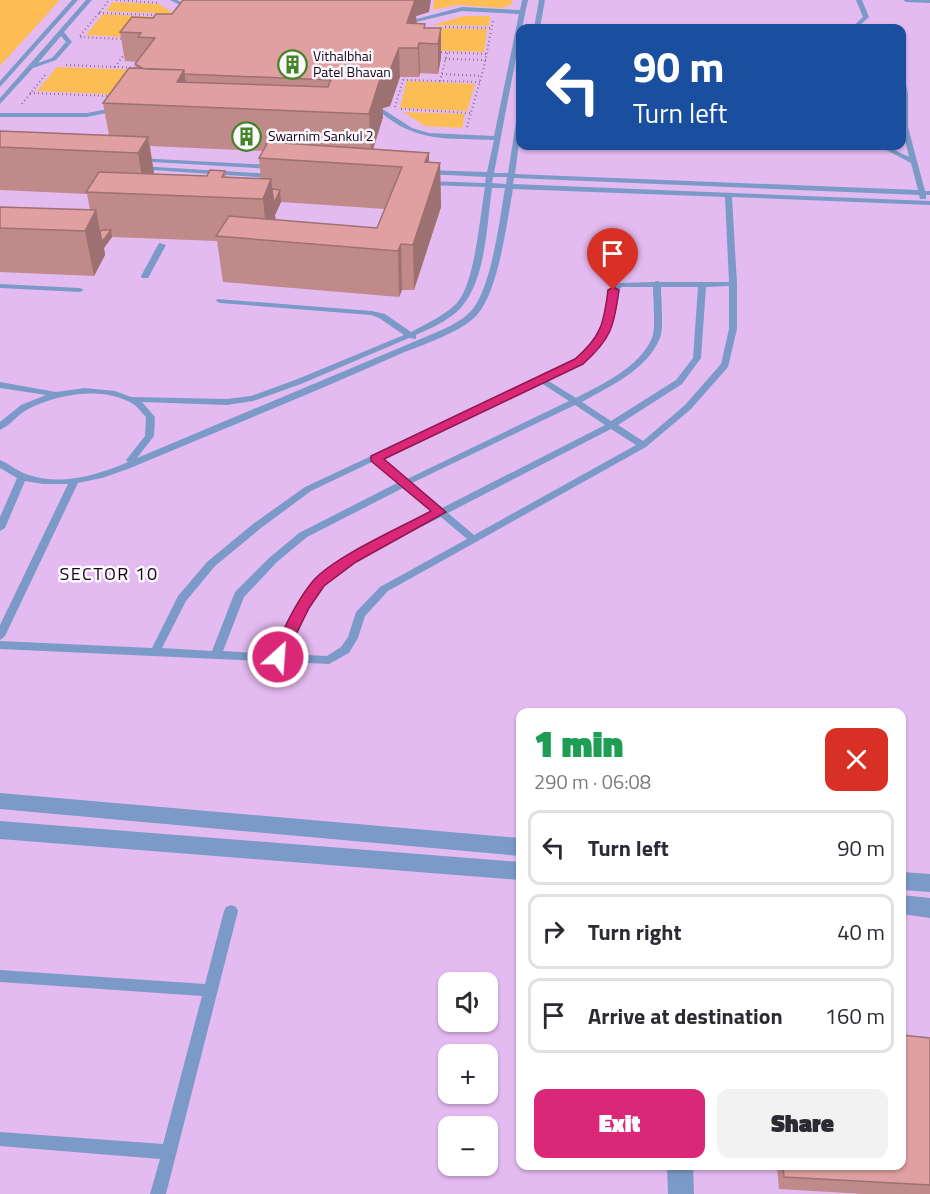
<!DOCTYPE html>
<meta charset="utf-8">
<style>
:root{--surface:#fff;--page:#f2f2f3;--text:#2b2b33;--muted:#7c7c81;--line:#e1e1e2;--accent:#db2777}
body{margin:0;font-family:"Titillium Web",sans-serif;background:var(--page);color:var(--text);height:100vh;display:flex;flex-direction:column;font-size:22px;white-space:nowrap}
*{box-sizing:border-box;margin:0}
p{font-size:20px;color:var(--muted)}
.icon{flex:none;width:33px;height:33px;fill:none;stroke:currentColor;stroke-width:2;stroke-linecap:round;stroke-linejoin:round}
.map{position:relative;flex:1;overflow:hidden}
.side{position:absolute;left:516px;top:708px;width:390px;height:462px;display:flex;flex-direction:column;background:var(--surface);border-radius:12px;box-shadow:0 2px 4px #0004}
.side>*{flex:none}
.guide{position:absolute;left:516px;top:24px;width:390px;height:126px;border-radius:12px;box-shadow:0 2px 4px #0004;background:#1a4fa0;color:#fff;overflow:hidden}
.fabs{position:absolute;left:438px;top:972px;display:grid;gap:12px}
.fabs a{display:grid;place-items:center;width:60px;height:60px;border-radius:12px;background:var(--surface);box-shadow:0 2px 4px #0004;font-size:30px}
.pin{position:absolute;display:grid;place-items:center;width:51px;height:51px;color:#fff;margin:-62px -26px;border-radius:50% 50% 50% 0;rotate:-45deg;box-shadow:0 0 6px #0007}
.pin .icon{rotate:45deg}
.me{position:absolute;width:66px;margin:-33px;rotate:26deg;stroke-linejoin:round;filter:drop-shadow(0 0 4px #0008)}
.turn{display:flex;align-items:center;gap:21px;height:126px;padding:0 18px;font-size:27px}
.turn .icon{width:78px;height:78px;stroke-width:2.5}
.turn b{display:block;font-size:42px;line-height:51px}
.round{display:grid;place-items:center;flex:none;width:63px;height:63px;border-radius:12px;background:var(--page)}
.headline{display:flex;align-items:center;justify-content:space-between;height:102px;padding:0 18px}
h1{font-size:36px;font-weight:800;line-height:45px;color:#1e9e55}
.action{display:flex;gap:12px;margin-top:auto;padding:12px 18px}
.action a{flex:1;height:69px;border-radius:12px;background:var(--accent);color:#fff;font-size:24px;font-weight:800;line-height:69px;text-align:center}
.action a+a{background:var(--page);color:var(--text)}
ul{padding:0;list-style:none}
li{display:flex;align-items:center;gap:18px;height:75px;margin:0 12px 9px;padding:0 6px;border:3px solid var(--line);border-radius:12px}
li div{flex:1}
li b{display:block;font-size:22px}
li em{font-style:normal}
.map>svg:first-child{display:block}
</style>
<div class="map">
<svg width="930" height="1194" viewBox="0 0 930 1194">
<rect width="100%" height="100%" fill="#eec9fa"/>
<path fill="#e4bbf1" fill-rule="evenodd" d="M0 0H930V1194H0ZM520 28H902V146H520ZM520 712H902V1166H520ZM448 982H488V1022H448ZM448 1054H488V1094H448ZM448 1126H488V1166H448Z"/>
<path fill="#fbbd54" d="M0 0H60L0 66Z
M434 0H512V4L502 8 456 5 433 10Z
M113 2 158 4 176 14 106 11Z
M103 14 178 18 164 39 86 35Z
M464 16H490L489 26 432 25Z
M426 28 487 29 484 52 416 50Z
M57 67 139 70 125 95 37 91Z
M407 81 475 84 467 111 400 108Z
M404 112 465 114 462 128 425 126Z"/>
<g fill="none" stroke-linecap="round" stroke-linejoin="round">
<path stroke="#8a7193" stroke-width="2" stroke-dasharray="1 3" stroke-linecap="butt" d="M116 0 160 3
M100 12 109 0
M99 13 183 16 168 41 79 37Z
M445 27 492 28
M437 52 487 54
M447 53 440 81 480 82
M445 59 486 60
M66 65 140 68
M115 67 126 52
M442 74 482 76
M30 93 111 96
M22 104 45 75
M395 107 403 80 440 81
M401 109 471 113
M467 127 484 67 493 21"/>
<path fill="#7b9ac7" fill-rule="evenodd" d="M72 0H78L0 87V81Z
M86 0H92L64 32 72 42 71 43 56 60 33 68 0 104V98ZM61 36 66 42 52 58 38 63Z
M170 0H177L195 9 190 10Z
M522 0H528L522 28H520V37L494 173H508L517 116 520 114V135L515 174 918 190 911 163 879 146H886L909 157 902 127V78L905 80 908 94V127L925 191H930V195H926V199H920L919 195 514 178 513 184 930 201V205L732 197 737 284V329L728 367 691 409 646 447 388 591 365 616 358 638 349 653 329 664 0 649V641L152 648 178 596 207 562 253 524 305 487 576 360C600 337 605 322 609 290L620 283 654 282 657 281 660 282H729L725 197 513 189C507 221 499 290 477 315 460 333 424 344 400 354 310 394 219 431 128 469L102 478 78 483 5 636 0 640V625L68 484H43L25 481 5 528 0 531V517L17 478 0 468V460C10 464 18 472 29 475 61 486 98 475 128 462L126 460 145 436 146 417C142 413 138 407 133 404 103 386 60 394 30 408 19 413 11 425 0 430V422L21 405 46 395 0 388V382L56 392 85 388 115 391 131 397 227 399 251 396 295 380 404 335 379 318 371 315 220 303 216 301 217 299 372 311 385 314 411 332C426 324 443 316 455 305 475 287 480 215 485 187L427 185 423 183 427 181 485 183 486 177 426 174 423 172 426 170 487 172 494 140C448 138 416 143 379 111L384 110 412 128 429 133 494 136 519 14 462 11 412 23 409 21 462 7 520 10ZM493 177H507L506 184 492 183ZM492 188H505C500 218 491 292 470 312 459 323 444 329 430 335L137 458 154 436 155 417 142 402 227 405 253 401 301 384 409 338 416 339V335C430 329 454 318 463 305 486 277 487 223 492 188ZM729 286V329L721 364 685 405 643 441 618 425 682 384 701 358 706 287ZM622 287H653C653 298 656 330 652 338 639 368 602 384 576 398L547 380C558 375 571 371 581 364 606 348 614 318 617 291ZM661 287H698L693 358 676 380 611 421 582 402C610 386 647 370 660 338 664 330 661 298 661 287ZM541 383 569 401 407 479 382 458ZM575 405 605 425 442 508 412 483ZM611 429 636 445 474 535 448 513ZM374 461 399 482 299 533 269 558 235 592 212 651 162 648 186 601 215 566 261 528 311 491ZM405 487 435 512 347 557 315 581 298 606 274 654 223 651 244 597 277 562 307 537ZM441 517 467 539 380 587 356 612 348 637 341 647 327 656 285 654C296 632 305 602 324 585 353 556 404 536 441 517Z
M539 0H545L540 28H534Z
M856 0H862L869 17 857 28H851L863 17Z
M903 0H930V3L906 2Z
M119 107 122 109 121 110 87 117H0V113H87Z
M138 158 272 165 275 167 272 169 136 161 135 160Z
M139 166 273 174 276 176 273 178 137 169 136 168Z
M159 243 166 245 148 278H142L141 276Z
M0 284 80 288 84 290 80 292 0 288Z
M231 905 236 907 238 911 166 1194H150L160 1159 0 1146V1132L163 1144 202 996 0 982V970L205 984 224 911 226 907Z"/>
<path fill="#7b9ac7" fill-rule="evenodd" d="M667 1166H693L694 1194H668Z"/>
<path fill="#7b9ac7" fill-rule="evenodd" d="M0 793 520 838V856L0 809Z
M0 821 520 862V880L0 839Z
M902 872 930 874V892L902 890Z
M902 895 930 898V918L902 914Z"/>
</g>
<path fill="#c18a8a" fill-rule="evenodd" d="M429 12 416 16 417 24H425V28H441V58L438 74 420 73 419 77H400L390 106 383 108V117L373 149 429 162 440 163 441 207 414 290H402L399 297 223 282 217 241 112 237 104 248 105 255 94 276 0 272V207L90 210 87 194 0 190V131L109 135 103 103 136 69 135 64 137 62 125 61 120 32 153 18 172 14ZM150 146 263 151 259 158 261 179 226 177 225 171 207 176 154 174ZM281 202 385 209 377 228 276 220 275 215Z
M930 1038V1194H864L779 1189 777 1166H902Z"/>
<path fill="#9d7071" d="M406 0H431L429 12 416 16 417 27 407 23Z
M441 28V58L438 74V44Z
M419 43 420 73 419 77 418 48Z
M399 48 400 77 390 106 383 108V117L371 156 369 114 381 78Z
M184 70 189 106 177 82Z
M148 137 155 179 145 194 138 153Z
M429 153V195L440 163 441 207 414 290 413 245 425 162Z
M271 179 274 203 280 190 281 202 275 215 276 223 267 241 263 199Z
M96 210 102 242 111 230 112 237 104 248 105 255 94 276 85 231Z
M401 244 402 290 399 297 398 251Z"/>
<path fill="#e0a0a1" stroke="#9d7071" stroke-width="1.5" d="M183 0H415L407 23 425 24 424 28H441L438 44 419 43 418 48H399L388 75 381 78V76L334 72 331 80 184 74V70L144 69 135 64 155 38 138 37 141 33 120 32 132 17 153 18 156 14H172Z
M129 68 184 70 177 82 328 87 334 72 381 76 369 114 103 103Z
M0 131 148 137 138 153 0 147Z
M268 142 429 153 425 162 440 163 413 245 401 244 398 251 216 236 229 216 377 228 402 167 259 158Z
M210 170 225 171 222 177 271 179 263 199 86 192 99 172 207 176Z
M272 189 280 190 274 203Z
M0 207 96 210 85 231 0 228Z
M102 230H111L102 242 100 232Z
M902 1035 930 1038V1185L784 1177 783 1166H902Z"/>
<path fill="#db2777" stroke="#8e194d" stroke-width="1.5" d="M613 287 619 290C614 327 611 339 583 364L384 459 446 512 356 562 324 586 309 608 283 661H273L270 657C283 632 294 604 313 581 335 556 400 528 431 511L371 461V456L575 359C601 337 604 323 608 290Z"/>
<defs>
<symbol id="building-ring" viewBox="-11 -11 22 22"><circle r="9.5" fill="#fcf8fd" stroke="#428426" stroke-width="1.5"/><path d="M-4-6H4V6H1V3H-1V6H-4ZM-2.5-4.3h1.7v1.8h-1.7ZM.8-4.3h1.7v1.8H.8ZM-2.5-1h1.7V.8h-1.7ZM.8-1h1.7V.8H.8Z" fill="#428426"/></symbol>
</defs>
<g fill-rule="evenodd">
<use href="#building-ring" x="276" y="48" width="33" height="33"/>
<use href="#building-ring" x="230" y="120" width="33" height="33"/>
</g>
<g text-anchor="middle" stroke-width="5" stroke-linejoin="round" paint-order="stroke">
<g font-size="14" fill="#130717" stroke="#fcf8fd" text-anchor="start">
<text x="313" y="61">Vithalbhai<tspan x="313" dy="16">Patel Bhavan</tspan></text>
<text x="268" y="141">Swarnim Sankul 2</text>
</g>
<g font-size="18" letter-spacing="1.5" fill="#130717" stroke="#fcf8fd">
<text x="109" y="580">SECTOR 10</text>
</g>
</g>
</svg>
<div class="fabs">
<a><svg class="icon" aria-label="sound" viewBox="0 0 24 24"><path d="M4 9h4l5-4v14l-5-4H4zM17 9q2 3 0 6"/></svg></a>
<a>+</a>
<a>−</a>
</div>
<div class="pin" style="left:613px;top:290px;background:#d93025"><svg class="icon" aria-label="arrive" viewBox="0 0 24 24"><path d="M6 21V4h12l-3 4 3 4H6"/></svg></div>
<svg class="me" style="left:278px;top:657px" viewBox="-20 -20 40 40"><circle r="17" fill="#db2777" stroke="#fff" stroke-width="3"/><path d="M0-11L8 9 0 5-8 9z" fill="#fff"/></svg>
<div class="guide">
<div class="turn"><svg class="icon" aria-label="left" viewBox="0 0 24 24"><path d="M17 20v-9H6M10 6l-5 5 5 5"/></svg><div><b>90 m</b>Turn left</div></div>
</div>
<section class="side">
<div class="headline"><div><h1>1 min</h1><p>290 m · 06:08</p></div><a class="round" style="background:#d93025;color:#fff"><svg class="icon" aria-label="close" viewBox="0 0 24 24"><path d="M6 6l12 12M18 6L6 18"/></svg></a></div>
<ul>
<li><svg class="icon" aria-label="left" viewBox="0 0 24 24"><path d="M17 20v-9H6M10 6l-5 5 5 5"/></svg><div><b>Turn left</b></div><em>90 m</em></li>
<li><svg class="icon" aria-label="right" viewBox="0 0 24 24"><path d="M7 20v-9h11M14 6l5 5-5 5"/></svg><div><b>Turn right</b></div><em>40 m</em></li>
<li><svg class="icon" aria-label="arrive" viewBox="0 0 24 24"><path d="M6 21V4h12l-3 4 3 4H6"/></svg><div><b>Arrive at destination</b></div><em>160 m</em></li>
</ul>
<div class="action"><a>Exit</a><a>Share</a></div>
</section>
</div>
